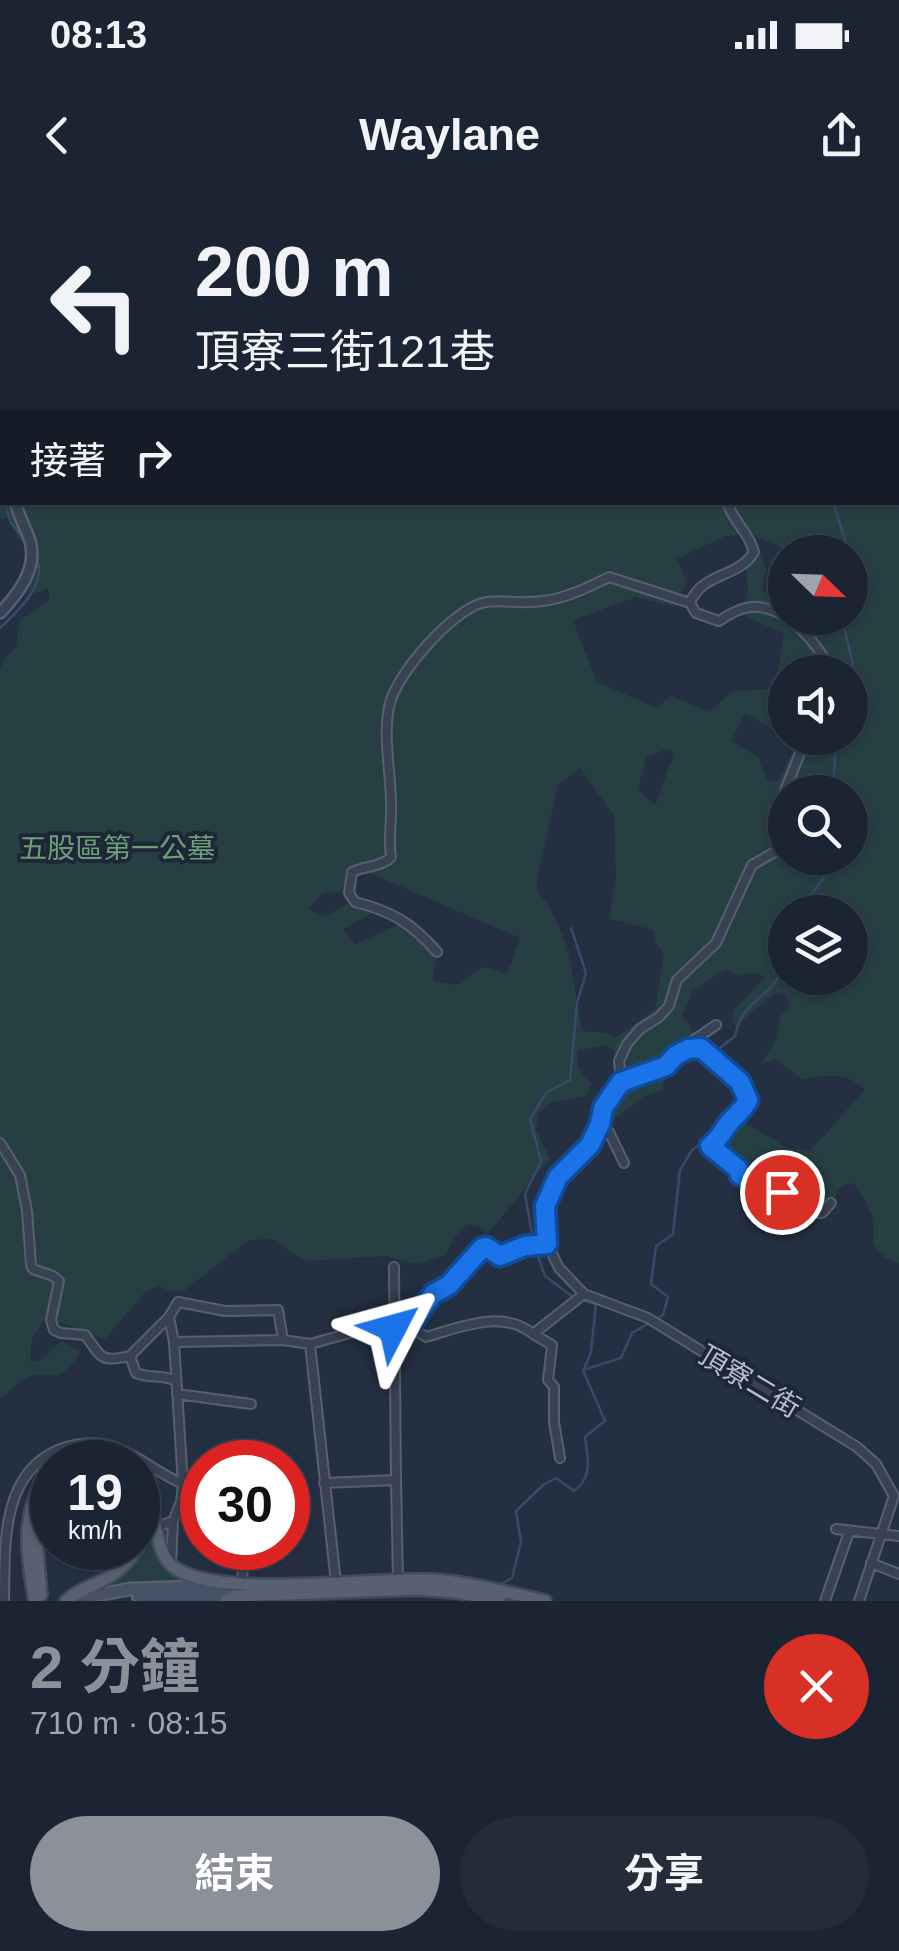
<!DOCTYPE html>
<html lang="zh-TW">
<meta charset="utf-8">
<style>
:root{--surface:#1b2432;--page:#242c3a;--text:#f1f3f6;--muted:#a0a4ac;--line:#39414d;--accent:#8c9099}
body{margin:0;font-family:Helvetica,"Noto Sans TC",sans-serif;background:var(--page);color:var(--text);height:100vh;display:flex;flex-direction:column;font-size:38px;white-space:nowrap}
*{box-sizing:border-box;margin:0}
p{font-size:32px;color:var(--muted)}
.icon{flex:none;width:55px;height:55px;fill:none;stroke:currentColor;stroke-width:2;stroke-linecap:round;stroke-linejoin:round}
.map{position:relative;height:1401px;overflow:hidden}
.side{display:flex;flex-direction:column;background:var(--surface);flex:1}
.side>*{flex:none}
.hud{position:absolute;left:0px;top:0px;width:900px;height:305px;box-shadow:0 2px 8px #0004,0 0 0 2px var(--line);background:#1b2432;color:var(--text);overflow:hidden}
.needle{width:65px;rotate:113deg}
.tools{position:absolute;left:768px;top:335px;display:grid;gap:20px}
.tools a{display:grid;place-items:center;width:100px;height:100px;border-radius:50%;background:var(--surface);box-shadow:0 2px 8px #0004,0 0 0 2px var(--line);font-size:50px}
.speed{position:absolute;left:30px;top:1240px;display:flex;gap:20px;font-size:50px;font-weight:700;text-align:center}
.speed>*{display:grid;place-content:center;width:130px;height:130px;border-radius:50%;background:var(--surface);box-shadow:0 2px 8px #0004,0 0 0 2px var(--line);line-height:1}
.speed small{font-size:25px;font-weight:400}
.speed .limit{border:15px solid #d22;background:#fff;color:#111}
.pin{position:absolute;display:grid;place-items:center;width:85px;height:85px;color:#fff;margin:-42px;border:5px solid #fff;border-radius:50%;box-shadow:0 2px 10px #0007}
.me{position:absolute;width:110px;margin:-55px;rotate:51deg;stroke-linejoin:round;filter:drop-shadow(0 0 8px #0008)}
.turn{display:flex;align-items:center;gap:35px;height:210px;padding:0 30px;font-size:45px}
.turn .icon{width:130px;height:130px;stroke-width:2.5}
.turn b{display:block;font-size:70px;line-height:85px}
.then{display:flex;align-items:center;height:95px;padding:0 30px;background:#0003;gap:20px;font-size:38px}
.round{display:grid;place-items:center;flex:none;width:105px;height:105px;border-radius:52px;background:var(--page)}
.overview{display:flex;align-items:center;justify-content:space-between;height:170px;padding:0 30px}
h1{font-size:60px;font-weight:700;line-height:75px;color:var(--accent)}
.cta{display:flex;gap:20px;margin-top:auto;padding:20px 30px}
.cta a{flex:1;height:115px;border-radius:60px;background:var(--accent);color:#fff;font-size:40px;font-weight:700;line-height:115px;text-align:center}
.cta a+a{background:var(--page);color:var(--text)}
.status{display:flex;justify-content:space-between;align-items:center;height:70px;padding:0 50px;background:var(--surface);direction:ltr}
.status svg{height:28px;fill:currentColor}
header{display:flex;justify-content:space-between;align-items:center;height:130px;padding:0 30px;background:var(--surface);font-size:45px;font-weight:700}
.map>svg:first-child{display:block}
</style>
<div class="status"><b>08:13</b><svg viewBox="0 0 49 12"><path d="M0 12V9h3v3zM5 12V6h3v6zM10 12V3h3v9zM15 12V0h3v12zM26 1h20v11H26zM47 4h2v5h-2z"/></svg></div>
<header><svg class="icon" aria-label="back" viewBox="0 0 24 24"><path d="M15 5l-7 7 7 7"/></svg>Waylane<svg class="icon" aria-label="share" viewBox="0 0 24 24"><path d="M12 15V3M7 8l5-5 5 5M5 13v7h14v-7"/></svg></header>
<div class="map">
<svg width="899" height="1401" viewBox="0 0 899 1401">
<rect width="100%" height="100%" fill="#243042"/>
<path fill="#263f43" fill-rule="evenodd" d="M0 0 562 2H2V302H898V2H584L899 0V1063L884 1057 873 1044C876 1017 869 1004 853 983L841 986 828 1009H823L756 978 760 968 756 964 734 962 719 945 718 939 740 920 788 948 810 951 865 890C844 869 829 876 802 879L775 859 761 864 776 840 780 817 791 805 786 795 776 792 735 827 732 812 765 777 755 772 740 776 725 769 693 791 682 815 694 833 669 860 662 890 647 895 599 930 592 923 596 900 617 889 614 849 604 845 578 851C576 866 580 875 592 883L585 897 552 902 538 913 536 930 550 959C527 983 510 1010 486 1034L478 1026 468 1025 456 1035 445 1055 418 1064 385 1056 306 1061 271 1039 249 1040 185 1090 173 1092 158 1086 145 1092 105 1139 57 1121 44 1120 32 1139 30 1161H41L61 1141 80 1152C57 1191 52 1166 26 1178 17 1183 8 1193 0 1199V469L4 459 16 447 20 419 50 400 48 388 27 397 38 353 19 339 8 318 0 319ZM751 334 791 352H850V418H785V396L762 391 766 369 759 348 750 345 745 351 748 388 742 415 784 433 776 488 732 492 709 512 671 496 657 508 597 482 573 420 636 397 674 407 687 381 677 359 725 336ZM785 472H850V538H787L796 544 778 582 767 581 758 557 731 541 745 513 785 536ZM667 549 674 553 655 606 638 589 646 557ZM580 568 614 616 616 680 609 719 654 730 656 744 664 754 655 809 614 839 607 833 582 831C573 783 571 729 537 691L538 674 558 585ZM785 592H850V658H785ZM354 666 520 738 507 774 483 767 456 785 433 780 436 751 398 725 355 744 343 729 371 714 347 704 325 717 308 709 323 693 351 692ZM785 712H850V778H785Z
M151 1333 157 1347 201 1383H129L99 1387 132 1364Z"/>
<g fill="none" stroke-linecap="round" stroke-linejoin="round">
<path stroke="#374a6a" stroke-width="2.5" d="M477 2 480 0
M4 302 11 323 27 344
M833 302 849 352
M850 355 856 369 850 388
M842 418 853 464 850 473
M0 428C19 410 50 382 35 355
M833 592 836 538
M799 712 831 667 834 658
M571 728 586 773 577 803 570 880 547 892 530 919 541 961 525 994 534 1045 545 1076 574 1098
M714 857 715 852 735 836C744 793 782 798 785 753
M581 1100 596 1104 591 1152 584 1169
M500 1385 512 1378 521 1342 516 1311 543 1285 556 1278 574 1291C593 1277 588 1259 585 1237L605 1221 583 1170 621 1158 632 1133 663 1115 668 1097 651 1084 656 1046 673 1034 680 970 692 950 714 935 740 899 736 890 714 865"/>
<defs>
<path id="minor" d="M643 0V2
M727 302C733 322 749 332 754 352 739 378 702 372 690 403L696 413 719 421C744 404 758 402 785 416
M787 418C808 433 820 450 832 472
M785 613 784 593 806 538
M785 646 752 665 716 743 677 780 669 806 659 817 640 829 627 844 619 861 621 882 603 907 600 924 590 945 559 977 545 1006 547 1043 559 1068 584 1094 648 1118 857 1247 876 1264 894 1296 859 1401
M437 752C412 723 391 711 355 702L349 693 352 672C364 666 382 667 391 657 388 638 392 622 391 603 391 571 382 535 390 503 398 472 452 411 482 403 497 399 513 403 529 402 558 402 583 390 609 377L690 403
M678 851 716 825
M621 882C628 881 663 870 667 866 680 855 683 849 701 848L740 882 749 901C742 913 732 917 726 927 719 937 720 938 709 946L738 969 740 975 782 992 813 1013H822L831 1003
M595 939 609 932 624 963
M0 943 20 975 27 1011 31 1065 33 1069 53 1076 59 1081 51 1120 54 1130 61 1133 85 1135C102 1157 99 1163 130 1156
M394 1067 396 1280
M409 1126 433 1094 449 1085 482 1048 500 1056 525 1046 547 1043
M533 1134 552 1145 548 1180 554 1187V1222L560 1258
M174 1142 283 1140 310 1144 350 1133 409 1126 426 1137C460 1127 503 1109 533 1134L584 1094
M310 1144 336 1383
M176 1181C162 1174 150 1179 136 1173L130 1156 169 1117 178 1102 225 1111 278 1110 283 1140
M177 1194 251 1204
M324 1283 396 1280 398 1380
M157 1327 173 1321 181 1302 183 1284 174 1142 169 1117
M836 1329 899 1336
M871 1363 899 1374
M171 1366 173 1321
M241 1388 245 1348
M4 1401C5 1347 0 1273 60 1249 76 1243 97 1241 114 1247 138 1255 159 1274 183 1284
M825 1401 849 1332"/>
<path id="tertiary" d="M458 2 459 0
M0 413C18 394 38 369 30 341 26 328 18 315 15 302"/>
<path id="secondary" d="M138 1396H234
M66 1401 130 1389 223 1386"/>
<path id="primary" d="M66 1262C86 1255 103 1253 122 1262
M138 1273C159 1302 150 1343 171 1365 212 1401 372 1377 432 1380 470 1382 508 1393 545 1401
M41 1395C38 1359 30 1318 52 1287
M67 1400C78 1390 91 1387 103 1380 137 1362 155 1327 138 1291
M35 1401C27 1358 19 1305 52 1272
M226 1401 234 1396 418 1389 456 1392 500 1401"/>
</defs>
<use href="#minor" stroke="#57606f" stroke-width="12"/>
<use href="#tertiary" stroke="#57606f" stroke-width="14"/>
<use href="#secondary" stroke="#57606f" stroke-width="15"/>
<use href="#primary" stroke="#434b5b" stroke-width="16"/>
<use href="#minor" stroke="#394252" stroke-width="8"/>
<use href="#tertiary" stroke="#394252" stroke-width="9"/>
<use href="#secondary" stroke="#475165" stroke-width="10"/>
<use href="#primary" stroke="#576172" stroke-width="11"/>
</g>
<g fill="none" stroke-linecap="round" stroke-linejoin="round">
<defs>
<path id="route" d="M393 1128 410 1126 433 1094 449 1085 482 1048 486 1047 500 1056 525 1046 547 1044 545 1006 558 977 590 945 600 924 603 908 621 882 666 866 676 855 688 849 701 848 740 882 748 900C742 913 732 917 726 927 719 937 720 938 710 946L738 969 740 975 782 992"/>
</defs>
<use href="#route" stroke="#114b97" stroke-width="25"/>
<use href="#route" stroke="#1a73e8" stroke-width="18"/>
</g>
<g text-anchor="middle" stroke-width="8" stroke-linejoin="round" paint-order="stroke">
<g font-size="28" fill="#6c9e79" stroke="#1e2737">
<text x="117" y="658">五股區第一公墓</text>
</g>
<g font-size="28" fill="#b6bdcc" stroke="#1e2737">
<text transform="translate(750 1181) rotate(31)" y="10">頂寮二街</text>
</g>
</g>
</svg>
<div class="tools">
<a><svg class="needle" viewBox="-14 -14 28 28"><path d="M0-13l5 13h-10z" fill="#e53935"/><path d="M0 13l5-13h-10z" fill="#a0a4ac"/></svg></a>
<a><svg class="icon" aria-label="sound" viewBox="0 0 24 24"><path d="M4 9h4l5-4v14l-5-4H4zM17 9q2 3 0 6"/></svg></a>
<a><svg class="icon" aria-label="search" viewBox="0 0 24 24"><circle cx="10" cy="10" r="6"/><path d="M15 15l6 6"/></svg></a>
<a><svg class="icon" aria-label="layers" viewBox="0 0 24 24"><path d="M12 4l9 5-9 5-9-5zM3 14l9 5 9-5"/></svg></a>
</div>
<div class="speed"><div>19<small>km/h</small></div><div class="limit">30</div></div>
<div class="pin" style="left:782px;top:992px;background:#d93025"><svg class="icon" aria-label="arrive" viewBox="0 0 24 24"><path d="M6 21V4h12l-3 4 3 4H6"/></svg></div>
<svg class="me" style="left:393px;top:1128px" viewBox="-20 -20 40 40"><path d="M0-17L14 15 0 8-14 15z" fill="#1a73e8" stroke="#fff" stroke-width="4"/></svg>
<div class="hud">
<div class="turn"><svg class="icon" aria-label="left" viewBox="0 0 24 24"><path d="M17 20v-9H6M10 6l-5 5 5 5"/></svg><div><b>200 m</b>頂寮三街121巷</div></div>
<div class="then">接著<svg class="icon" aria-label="right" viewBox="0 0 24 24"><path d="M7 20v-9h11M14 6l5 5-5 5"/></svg></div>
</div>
</div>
<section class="side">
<div class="overview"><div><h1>2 分鐘</h1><p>710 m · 08:15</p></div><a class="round" style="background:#d93025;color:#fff"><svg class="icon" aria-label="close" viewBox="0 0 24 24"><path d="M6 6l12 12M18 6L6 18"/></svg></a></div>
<div class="cta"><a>結束</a><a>分享</a></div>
</section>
